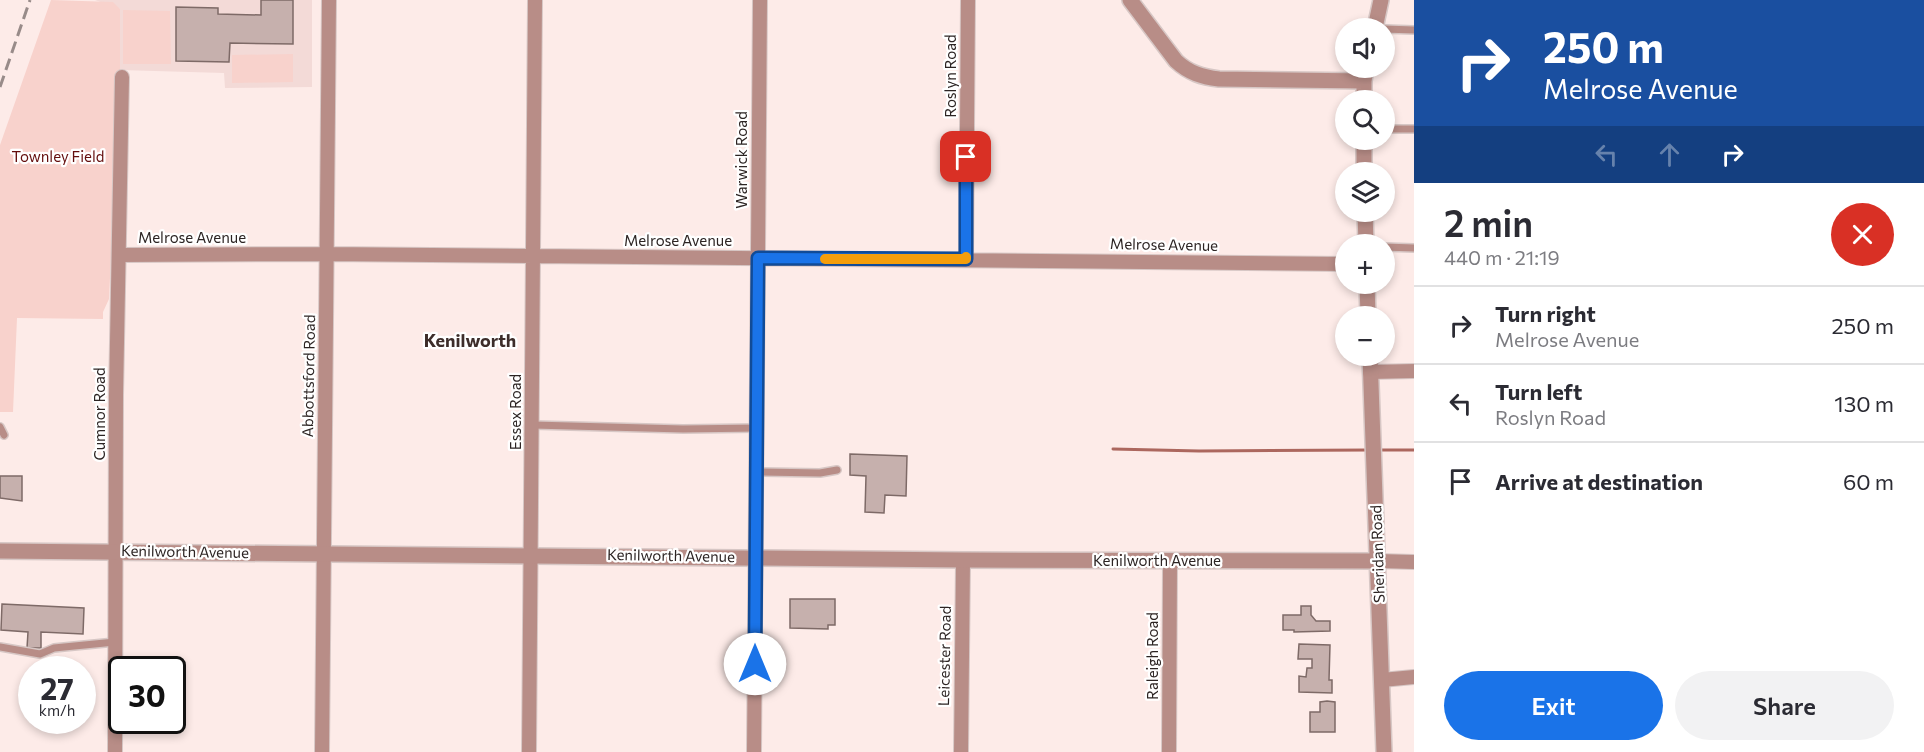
<!DOCTYPE html>
<meta charset="utf-8">
<style>
:root{--surface:#fff;--page:#f2f2f3;--text:#2b2b33;--muted:#7c7c81;--line:#e1e1e2;--accent:#1a73e8}
body{margin:0;font-family:Commissioner,sans-serif;background:var(--page);color:var(--text);height:100vh;display:flex;flex-direction:column;font-size:22px;white-space:nowrap}
*{box-sizing:border-box;margin:0}
p{font-size:20px;color:var(--muted)}
.icon{flex:none;width:33px;height:33px;fill:none;stroke:currentColor;stroke-width:2;stroke-linecap:round;stroke-linejoin:round}
.map{position:relative;flex:1;overflow:hidden}
.sheet{display:flex;flex-direction:column;background:var(--surface);width:510px}
.sheet>*{flex:none}
.banner{background:#1a4fa0;color:#fff;overflow:hidden}
.tools{position:absolute;left:1335px;top:18px;display:grid;gap:12px}
.tools a{display:grid;place-items:center;width:60px;height:60px;border-radius:50%;background:var(--surface);box-shadow:0 3px 9px #0003;font-size:30px}
.speed{position:absolute;left:18px;top:656px;display:flex;gap:12px;font-size:30px;font-weight:700;text-align:center}
.speed>*{display:grid;place-content:center;width:78px;height:78px;border-radius:50%;background:var(--surface);box-shadow:0 3px 9px #0003;line-height:1}
.speed small{font-size:15px;font-weight:400}
.speed .limit{border:3px solid #111;border-radius:9px;background:#fff;color:#111}
.pin{position:absolute;display:grid;place-items:center;width:51px;height:51px;color:#fff;margin:-26px;border-radius:12px;box-shadow:0 3px 9px #0006}
.me{position:absolute;width:66px;margin:-33px;rotate:0deg;stroke-linejoin:round;filter:drop-shadow(0 0 4px #0008)}
.turn{display:flex;align-items:center;gap:21px;height:126px;padding:0 30px;font-size:27px}
.turn .icon{width:78px;height:78px;stroke-width:2.5}
.turn b{display:block;font-size:42px;line-height:51px}
.lanes{display:flex;align-items:center;height:57px;padding:0 30px;background:#0003;justify-content:center;gap:30px;direction:ltr}
.lanes .off{opacity:.35}
.round{display:grid;place-items:center;flex:none;width:63px;height:63px;border-radius:32px;background:var(--page)}
.overview{display:flex;align-items:center;justify-content:space-between;height:102px;padding:0 30px}
h1{font-size:36px;font-weight:600;line-height:45px}
.cta{display:flex;gap:12px;margin-top:auto;padding:12px 30px}
.cta a{flex:1;height:69px;border-radius:36px;background:var(--accent);color:#fff;font-size:24px;font-weight:600;line-height:69px;text-align:center}
.cta a+a{background:var(--page);color:var(--text)}
ul{padding:0;list-style:none}
li{display:flex;align-items:center;gap:18px;height:78px;padding:0 30px;border-top:2px solid var(--line)}
li div{flex:1}
li b{display:block;font-size:22px}
li em{font-style:normal}
main{display:flex;flex:1;min-height:0}
.map>svg:first-child{display:block}
</style>
<main>
<div class="map">
<svg width="1414" height="752" viewBox="0 0 1414 752">
<rect width="100%" height="100%" fill="#fdebe8"/>
<path fill="#f3dad7" d="M95 0H312V87L225 88 224 73 120 70V9Z"/>
<path fill="#f8d2cc" d="M51 0 113 2 120 9V70L109 299 103 312V319L17 318 13 412H0V145Z
M123 10 170 11 171 64H123Z
M293 54V82L232 83V55Z"/>
<g fill="none" stroke-linecap="round" stroke-linejoin="round">
<path stroke="#ac675e" stroke-width="3" d="M1113 449 1199 451 1369 450
M1379 450H1414"/>
</g>
<path fill="#c6b0ad" stroke="#7e6a67" stroke-width="1.5" d="M261 0H293V44L230 43 229 62 176 61V7L218 8V14L261 15Z
M850 454 907 456 906 496 885 495 884 513 865 512 866 476 850 475Z
M0 476H22V501L0 498Z
M790 599H835V625H828V629L790 628Z
M2 604 84 608 83 634 41 632V648H27L28 632 1 630Z
M1301 606H1311V615L1316 621H1330V631L1294 632V630H1283V615H1301Z
M1299 644 1330 645 1329 680H1332V693L1299 692V676L1306 677 1307 668H1312V659H1298Z
M1327 701 1335 702V732H1310V712H1320V702Z"/>
<g fill="none" stroke-linecap="round" stroke-linejoin="round">
<defs>
<path id="service" d="M1384 29 1414 30
M1384 129H1414
M1384 247 1414 248
M533 425 683 429 757 428
M0 427 4 435
M756 472 820 473 837 470
M0 647 40 654 54 648 115 642"/>
<path id="minor" d="M119 255 327 254 1346 264
M966 259 968 0
M1370 372 1414 371
M1378 561 1414 562
M1382 680 1414 677
M115 752 116 395 122 77
M322 752 329 0
M529 752 535 0
M754 752 760 0
M961 752 963 560
M1169 752 1170 561"/>
<path id="tertiary" d="M1130 0 1176 61C1189 73 1202 77 1219 79L1364 81
M1375 28 1381 0
M1364 100V81L1366 68
M1364 140V172
M1365 212 1366 244
M1367 284 1368 316
M1370 356 1384 752
M0 551 963 560 1378 561"/>
</defs>
<use href="#service" stroke="#d7c7c5" stroke-width="10"/>
<use href="#minor" stroke="#d7c7c5" stroke-width="16"/>
<use href="#tertiary" stroke="#d7c7c5" stroke-width="18"/>
<use href="#service" stroke="#b88d87" stroke-width="7"/>
<use href="#minor" stroke="#b88d87" stroke-width="14"/>
<use href="#tertiary" stroke="#b88d87" stroke-width="15"/>
<path stroke="#988b89" stroke-width="3" stroke-dasharray="12 6" stroke-linecap="butt" d="M0 87 30 0"/>
</g>
<g fill="none" stroke-linecap="round" stroke-linejoin="round">
<defs>
<path id="route" d="M755 664 758 258 966 259V157"/>
</defs>
<use href="#route" stroke="#114b97" stroke-width="15"/>
<use href="#route" stroke="#1a73e8" stroke-width="10"/>
<path stroke="#f59e0b" stroke-width="10" d="M825 259H966V257"/>
</g>
<g text-anchor="middle" stroke-width="4.5" stroke-linejoin="round" paint-order="stroke">
<g font-size="15" fill="#2c2423" stroke="#fff">
<text transform="translate(951 76) rotate(-90)" y="5">Roslyn Road</text>
<text transform="translate(742 160) rotate(-90)" y="5">Warwick Road</text>
<text x="192" y="243">Melrose Avenue</text>
<text x="678" y="246">Melrose Avenue</text>
<text transform="translate(1164 245) rotate(1)" y="5">Melrose Avenue</text>
<text transform="translate(309 376) rotate(-89)" y="5">Abbottsford Road</text>
<text transform="translate(516 412) rotate(-90)" y="5">Essex Road</text>
<text transform="translate(100 414) rotate(-90)" y="5">Cumnor Road</text>
<text transform="translate(185 552) rotate(1)" y="5">Kenilworth Avenue</text>
<text transform="translate(1378 554) rotate(-92)" y="5">Sheridan Road</text>
<text transform="translate(671 556) rotate(1)" y="5">Kenilworth Avenue</text>
<text x="1157" y="566">Kenilworth Avenue</text>
<text transform="translate(945 656) rotate(-89)" y="5">Leicester Road</text>
<text transform="translate(1153 656) rotate(-90)" y="5">Raleigh Road</text>
</g>
<g font-size="15" fill="#640e0d" stroke="#fff">
<text x="58" y="162">Townley Field</text>
</g>
<g font-size="18" font-weight="bold" fill="#3d2d2a" stroke="#fff">
<text x="470" y="347">Kenilworth</text>
</g>
</g>
</svg>
<div class="tools">
<a><svg class="icon" aria-label="sound" viewBox="0 0 24 24"><path d="M4 9h4l5-4v14l-5-4H4zM17 9q2 3 0 6"/></svg></a>
<a><svg class="icon" aria-label="search" viewBox="0 0 24 24"><circle cx="10" cy="10" r="6"/><path d="M15 15l6 6"/></svg></a>
<a><svg class="icon" aria-label="layers" viewBox="0 0 24 24"><path d="M12 4l9 5-9 5-9-5zM3 14l9 5 9-5"/></svg></a>
<a>+</a>
<a>−</a>
</div>
<div class="speed"><div>27<small>km/h</small></div><div class="limit">30</div></div>
<div class="pin" style="left:966px;top:157px;background:#d93025"><svg class="icon" aria-label="arrive" viewBox="0 0 24 24"><path d="M6 21V4h12l-3 4 3 4H6"/></svg></div>
<svg class="me" style="left:755px;top:664px" viewBox="-20 -20 40 40"><circle r="19" fill="#fff"/><path d="M0-13L10 11 0 6-10 11z" fill="#1a73e8"/></svg>
</div>
<section class="sheet">
<div class="banner">
<div class="turn"><svg class="icon" aria-label="right" viewBox="0 0 24 24"><path d="M7 20v-9h11M14 6l5 5-5 5"/></svg><div><b>250 m</b>Melrose Avenue</div></div>
<div class="lanes"><svg class="icon off" aria-label="left" viewBox="0 0 24 24"><path d="M17 20v-9H6M10 6l-5 5 5 5"/></svg><svg class="icon off" aria-label="ahead" viewBox="0 0 24 24"><path d="M12 20V5M6 11l6-6 6 6"/></svg><svg class="icon" aria-label="right" viewBox="0 0 24 24"><path d="M7 20v-9h11M14 6l5 5-5 5"/></svg></div>
</div>
<div class="overview"><div><h1>2 min</h1><p>440 m · 21:19</p></div><a class="round" style="background:#d93025;color:#fff"><svg class="icon" aria-label="close" viewBox="0 0 24 24"><path d="M6 6l12 12M18 6L6 18"/></svg></a></div>
<ul>
<li><svg class="icon" aria-label="right" viewBox="0 0 24 24"><path d="M7 20v-9h11M14 6l5 5-5 5"/></svg><div><b>Turn right</b><p>Melrose Avenue</p></div><em>250 m</em></li>
<li><svg class="icon" aria-label="left" viewBox="0 0 24 24"><path d="M17 20v-9H6M10 6l-5 5 5 5"/></svg><div><b>Turn left</b><p>Roslyn Road</p></div><em>130 m</em></li>
<li><svg class="icon" aria-label="arrive" viewBox="0 0 24 24"><path d="M6 21V4h12l-3 4 3 4H6"/></svg><div><b>Arrive at destination</b></div><em>60 m</em></li>
</ul>
<div class="cta"><a>Exit</a><a>Share</a></div>
</section>
</main>
